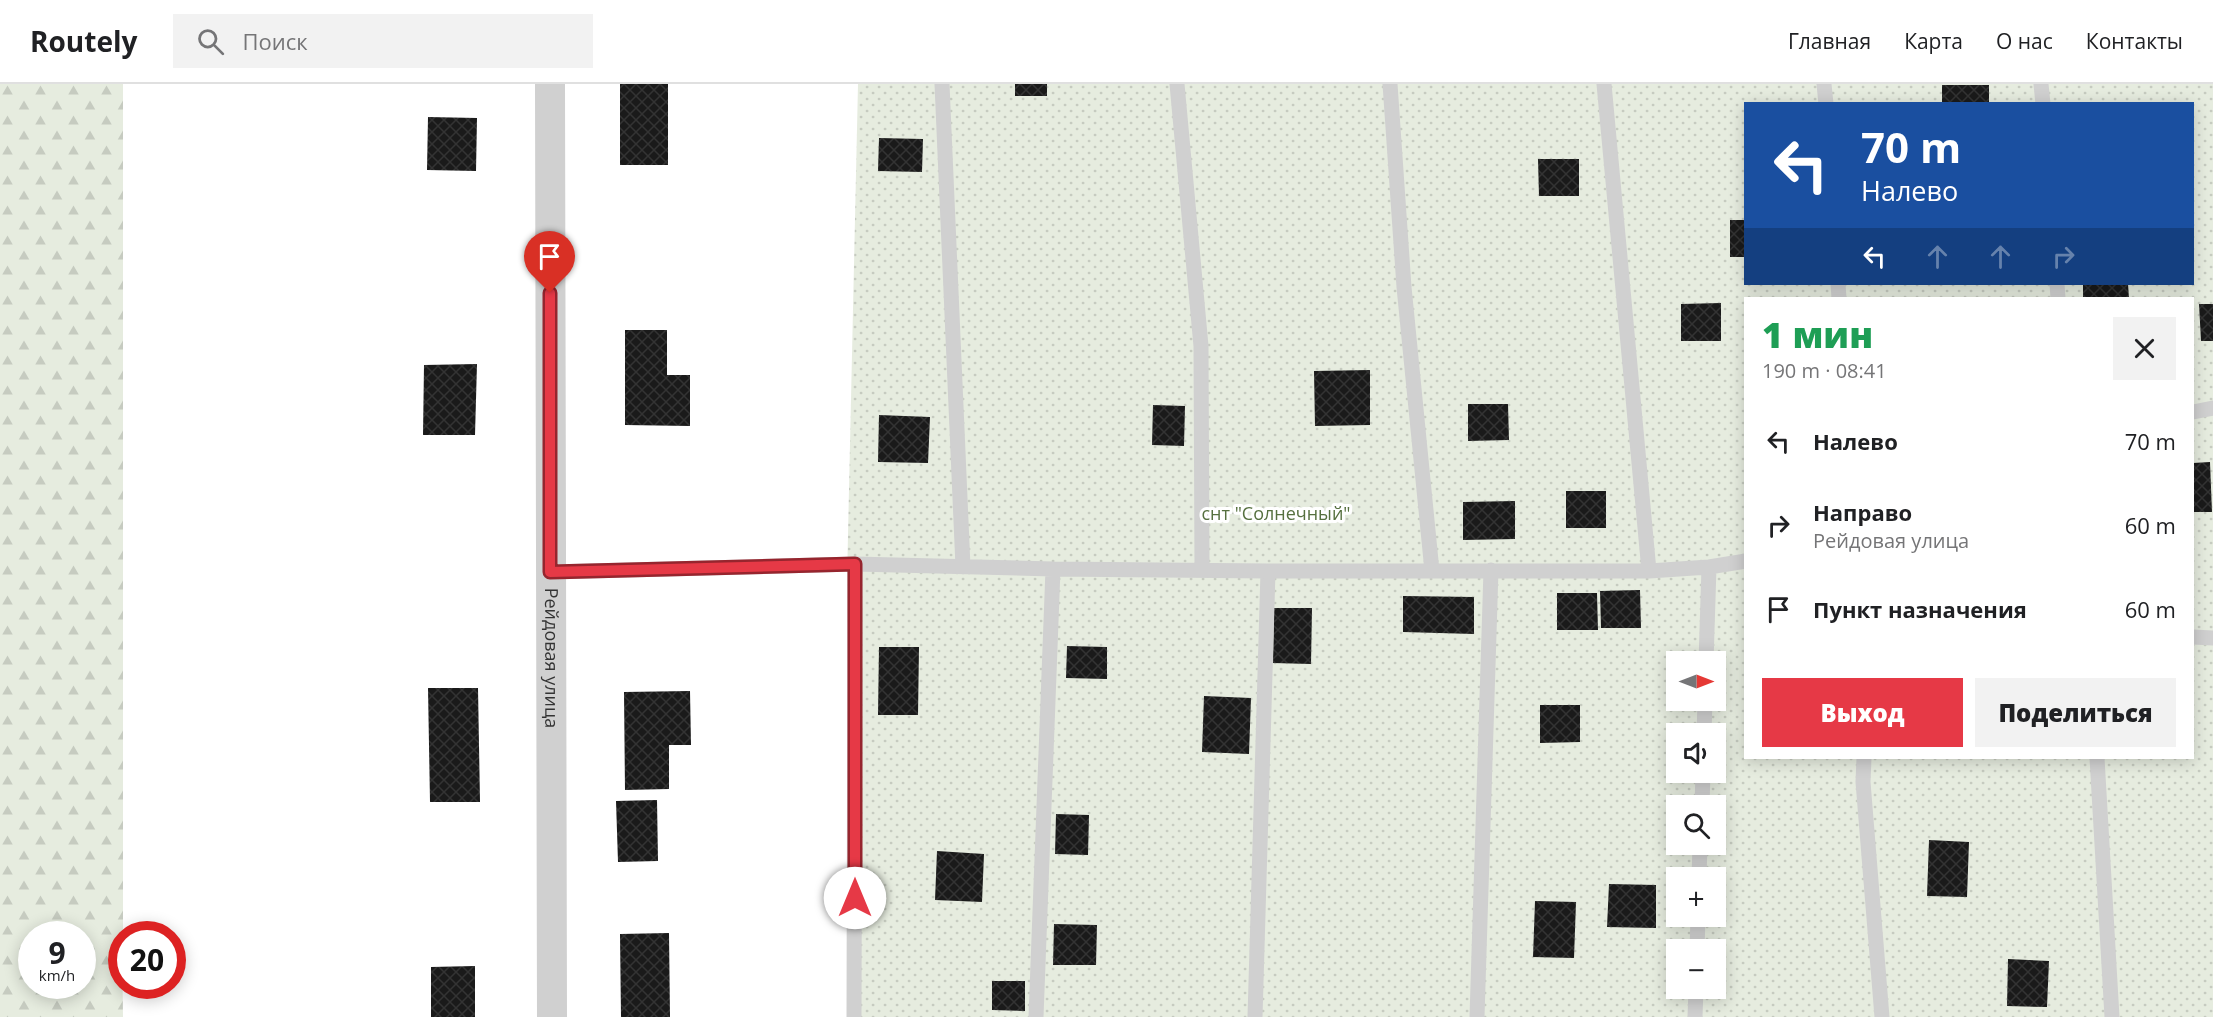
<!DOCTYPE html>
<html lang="ru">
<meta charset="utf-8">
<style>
:root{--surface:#fff;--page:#f2f2f2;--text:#202124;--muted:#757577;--line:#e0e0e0;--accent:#e63946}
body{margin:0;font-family:"Open Sans",sans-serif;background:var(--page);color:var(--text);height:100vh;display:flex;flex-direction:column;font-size:22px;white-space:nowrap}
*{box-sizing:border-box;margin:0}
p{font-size:20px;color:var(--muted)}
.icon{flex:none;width:33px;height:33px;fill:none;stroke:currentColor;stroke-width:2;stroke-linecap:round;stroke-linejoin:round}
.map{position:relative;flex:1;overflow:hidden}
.drawer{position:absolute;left:1744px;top:213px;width:450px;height:462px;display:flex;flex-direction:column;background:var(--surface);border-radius:0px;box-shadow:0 3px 15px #0003}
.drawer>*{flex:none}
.guide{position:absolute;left:1744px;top:18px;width:450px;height:183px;border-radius:0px;box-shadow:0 3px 15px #0003;background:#1a4fa0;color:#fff;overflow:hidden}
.needle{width:39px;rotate:90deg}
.buttons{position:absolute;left:1666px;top:567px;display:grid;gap:12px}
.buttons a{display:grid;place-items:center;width:60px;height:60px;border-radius:0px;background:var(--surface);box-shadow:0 3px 15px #0003;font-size:30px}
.speed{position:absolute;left:18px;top:837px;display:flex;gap:12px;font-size:30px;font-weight:700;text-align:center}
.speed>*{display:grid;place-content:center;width:78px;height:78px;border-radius:50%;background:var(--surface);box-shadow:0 3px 15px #0003;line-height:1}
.speed small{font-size:15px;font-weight:400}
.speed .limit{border:9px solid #d22;background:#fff;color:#111}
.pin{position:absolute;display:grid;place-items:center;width:51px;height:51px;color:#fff;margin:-62px -26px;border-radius:50% 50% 50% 0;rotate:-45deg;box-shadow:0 0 6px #0007}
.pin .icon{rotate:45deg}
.me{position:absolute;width:66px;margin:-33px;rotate:0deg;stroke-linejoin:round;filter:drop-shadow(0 0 4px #0008)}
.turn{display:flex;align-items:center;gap:21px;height:126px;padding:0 18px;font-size:27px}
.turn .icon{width:78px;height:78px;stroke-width:2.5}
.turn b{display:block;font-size:42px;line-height:51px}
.lanes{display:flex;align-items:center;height:57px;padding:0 18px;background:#0003;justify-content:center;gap:30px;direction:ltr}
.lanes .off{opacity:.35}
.round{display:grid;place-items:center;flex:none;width:63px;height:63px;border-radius:0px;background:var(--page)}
.summary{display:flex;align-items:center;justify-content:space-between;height:102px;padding:0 18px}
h1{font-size:36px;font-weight:800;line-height:45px;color:#1e9e55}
.action{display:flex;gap:12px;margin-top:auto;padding:12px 18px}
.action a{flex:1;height:69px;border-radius:0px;background:var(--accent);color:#fff;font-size:24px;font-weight:800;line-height:69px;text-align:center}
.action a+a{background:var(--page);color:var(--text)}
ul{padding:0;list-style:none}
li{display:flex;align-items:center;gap:18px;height:84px;padding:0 18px}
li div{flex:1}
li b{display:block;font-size:22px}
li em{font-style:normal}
header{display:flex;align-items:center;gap:36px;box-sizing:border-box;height:84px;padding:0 30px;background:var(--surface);border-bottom:2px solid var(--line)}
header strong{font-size:28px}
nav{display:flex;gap:33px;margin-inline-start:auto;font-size:21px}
.search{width:420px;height:54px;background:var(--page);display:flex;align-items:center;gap:15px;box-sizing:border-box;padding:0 21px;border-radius:0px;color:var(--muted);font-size:22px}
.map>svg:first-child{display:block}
</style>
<header>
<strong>Routely</strong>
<div class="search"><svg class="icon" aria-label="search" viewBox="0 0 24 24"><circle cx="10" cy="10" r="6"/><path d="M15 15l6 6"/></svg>Поиск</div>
<nav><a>Главная</a><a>Карта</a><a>О нас</a><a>Контакты</a></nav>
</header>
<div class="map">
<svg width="2213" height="933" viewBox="0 0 2213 933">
<defs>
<pattern id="forest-firs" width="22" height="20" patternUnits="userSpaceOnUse" patternTransform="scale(1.5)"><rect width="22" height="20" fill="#e6ecdf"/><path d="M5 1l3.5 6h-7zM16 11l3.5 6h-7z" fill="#c6cbc0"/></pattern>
<pattern id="garden-dots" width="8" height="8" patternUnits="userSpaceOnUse" patternTransform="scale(1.5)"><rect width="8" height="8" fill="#e6ecdf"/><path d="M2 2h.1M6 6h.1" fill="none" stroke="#c6cbc0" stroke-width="1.8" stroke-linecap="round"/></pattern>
<pattern id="building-cross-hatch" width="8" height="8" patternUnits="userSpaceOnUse" patternTransform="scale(1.5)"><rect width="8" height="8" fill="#1a1a1a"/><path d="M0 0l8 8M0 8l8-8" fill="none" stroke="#333"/></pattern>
</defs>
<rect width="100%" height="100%" fill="#fff"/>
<path fill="url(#forest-firs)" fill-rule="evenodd" d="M0 0H123V850H122L123 933H0ZM32 850H82V902H32Z"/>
<path fill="url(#garden-dots)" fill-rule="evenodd" d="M858 0H2213V933H851L847 496ZM1746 20H2193V200H1746ZM1746 214H2193V674H1746ZM1677 578H1716V616H1677ZM1677 650H1716V688H1677ZM1677 722H1716V760H1677ZM1677 794H1716V832H1677ZM1677 866H1716V904H1677Z"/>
<path fill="url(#building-cross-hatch)" d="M620 0H668V81H620Z
M1015 0H1047V12H1015Z
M1942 1H1989V20H1942Z
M428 33 477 34 476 87 427 86Z
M879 54 923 55 922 88 878 87Z
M1538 75H1579V112H1539Z
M1730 136H1746V173H1730Z
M2083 200H2128L2129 214H2083Z
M1721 219V257H1681V220Z
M2199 220H2213V257H2201Z
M625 246H667V291H690V342L625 341Z
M477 280 475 351H423L424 281Z
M1370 286V341L1315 342 1314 287Z
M1468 320H1508L1509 356 1468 357Z
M1153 321 1185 322 1184 362 1152 361Z
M879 331 930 333 928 379 878 378Z
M2210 378 2212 428H2193V379Z
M1566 407H1606V444H1566Z
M1515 417V455L1463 456V418Z
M1640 506 1641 544H1601L1600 507Z
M1557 509H1597L1598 546H1557Z
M1403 512 1474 513V550L1403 548Z
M1274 524H1312L1311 580 1273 579Z
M1067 562 1107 563V595L1066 594Z
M879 563H919L918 631H878Z
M428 604H478L480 718H430Z
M690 607 691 661H669V705L625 706 624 608Z
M1204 612 1251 614 1249 670 1202 668Z
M1540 621H1580V658L1540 659Z
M657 716 658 777 618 778 616 717Z
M1056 730 1089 731 1088 771 1055 770Z
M1929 756 1969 758 1967 813 1927 812Z
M937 767 984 770 982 818 935 816Z
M1609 800 1656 801V844L1607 843Z
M1535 817 1576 818 1574 874 1533 873Z
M1054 840 1097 841 1096 881H1053Z
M669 849 670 933H621L620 850Z
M2008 875 2049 877 2047 923 2007 922Z
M475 882V933H431V883Z
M992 897H1025V927L992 926Z"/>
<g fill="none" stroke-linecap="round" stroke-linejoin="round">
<path stroke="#d0d0d0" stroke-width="15" d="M942 0 963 483
M1177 0 1201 262 1202 485
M1390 0 1404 203 1432 487
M1604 0 1649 487
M1824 0 1826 20
M2041 0 2043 20
M1838 200 1839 214
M2057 200 2058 214
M2193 328 2213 324
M550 488 855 480 1053 485 1268 487H1649L1709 483 1746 477
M2193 553 2213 554
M1706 578 1709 483
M1704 650 1705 616
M1864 674 1863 698 1882 933
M2097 674 2112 933
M1702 722 1703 688
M1699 794 1700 760
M1697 866 1698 832
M854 933 855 480
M1036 933 1053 485
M1255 933 1268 487
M1477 933 1491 486
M1695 933 1696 904"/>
<path stroke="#d0d0d0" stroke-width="30" id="s1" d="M550 0 552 933"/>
</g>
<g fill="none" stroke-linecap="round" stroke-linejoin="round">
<defs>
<path id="route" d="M550 209V488L855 480V814"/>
</defs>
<use href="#route" stroke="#96252e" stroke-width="15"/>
<use href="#route" stroke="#e63946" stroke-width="10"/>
</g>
<g text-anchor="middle" stroke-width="6" stroke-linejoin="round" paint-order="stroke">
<g font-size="18" fill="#56703f" stroke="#fff">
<text x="1276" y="436">снт "Солнечный"</text>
</g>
<g font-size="18" fill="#333" stroke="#fff">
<text dy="6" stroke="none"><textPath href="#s1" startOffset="574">Рейдовая улица</textPath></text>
</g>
</g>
</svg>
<div class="buttons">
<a><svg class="needle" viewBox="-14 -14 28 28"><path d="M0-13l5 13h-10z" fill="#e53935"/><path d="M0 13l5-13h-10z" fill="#757577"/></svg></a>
<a><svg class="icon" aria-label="sound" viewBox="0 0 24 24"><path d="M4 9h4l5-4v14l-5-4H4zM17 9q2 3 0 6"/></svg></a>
<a><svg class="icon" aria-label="search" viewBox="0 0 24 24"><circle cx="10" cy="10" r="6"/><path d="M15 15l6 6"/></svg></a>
<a>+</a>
<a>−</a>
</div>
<div class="speed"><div>9<small>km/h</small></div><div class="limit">20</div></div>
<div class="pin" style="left:550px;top:209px;background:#d93025"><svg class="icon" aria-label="arrive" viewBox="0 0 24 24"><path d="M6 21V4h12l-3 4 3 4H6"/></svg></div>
<svg class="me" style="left:855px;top:814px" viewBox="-20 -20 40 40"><circle r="19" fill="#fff"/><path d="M0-13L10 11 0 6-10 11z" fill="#e63946"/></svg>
<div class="guide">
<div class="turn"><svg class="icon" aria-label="left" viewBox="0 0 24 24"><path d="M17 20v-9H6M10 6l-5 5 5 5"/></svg><div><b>70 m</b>Налево</div></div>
<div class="lanes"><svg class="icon" aria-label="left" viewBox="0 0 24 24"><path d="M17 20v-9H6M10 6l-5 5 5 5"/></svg><svg class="icon off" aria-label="ahead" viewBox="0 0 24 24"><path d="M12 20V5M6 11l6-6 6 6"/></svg><svg class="icon off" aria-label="ahead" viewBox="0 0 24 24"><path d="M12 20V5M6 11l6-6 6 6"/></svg><svg class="icon off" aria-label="right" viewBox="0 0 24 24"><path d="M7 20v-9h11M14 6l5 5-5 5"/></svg></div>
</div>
<section class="drawer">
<div class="summary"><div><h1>1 мин</h1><p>190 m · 08:41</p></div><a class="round"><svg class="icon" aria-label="close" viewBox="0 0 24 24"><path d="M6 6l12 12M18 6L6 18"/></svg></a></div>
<ul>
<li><svg class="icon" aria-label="left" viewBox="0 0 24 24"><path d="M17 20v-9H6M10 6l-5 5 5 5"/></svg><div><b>Налево</b></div><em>70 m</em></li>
<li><svg class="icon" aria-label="right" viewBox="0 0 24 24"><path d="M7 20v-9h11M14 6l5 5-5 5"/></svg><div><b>Направо</b><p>Рейдовая улица</p></div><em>60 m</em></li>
<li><svg class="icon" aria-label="arrive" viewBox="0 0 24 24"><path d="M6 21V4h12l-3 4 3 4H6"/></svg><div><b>Пункт назначения</b></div><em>60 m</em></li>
</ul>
<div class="action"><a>Выход</a><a>Поделиться</a></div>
</section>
</div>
